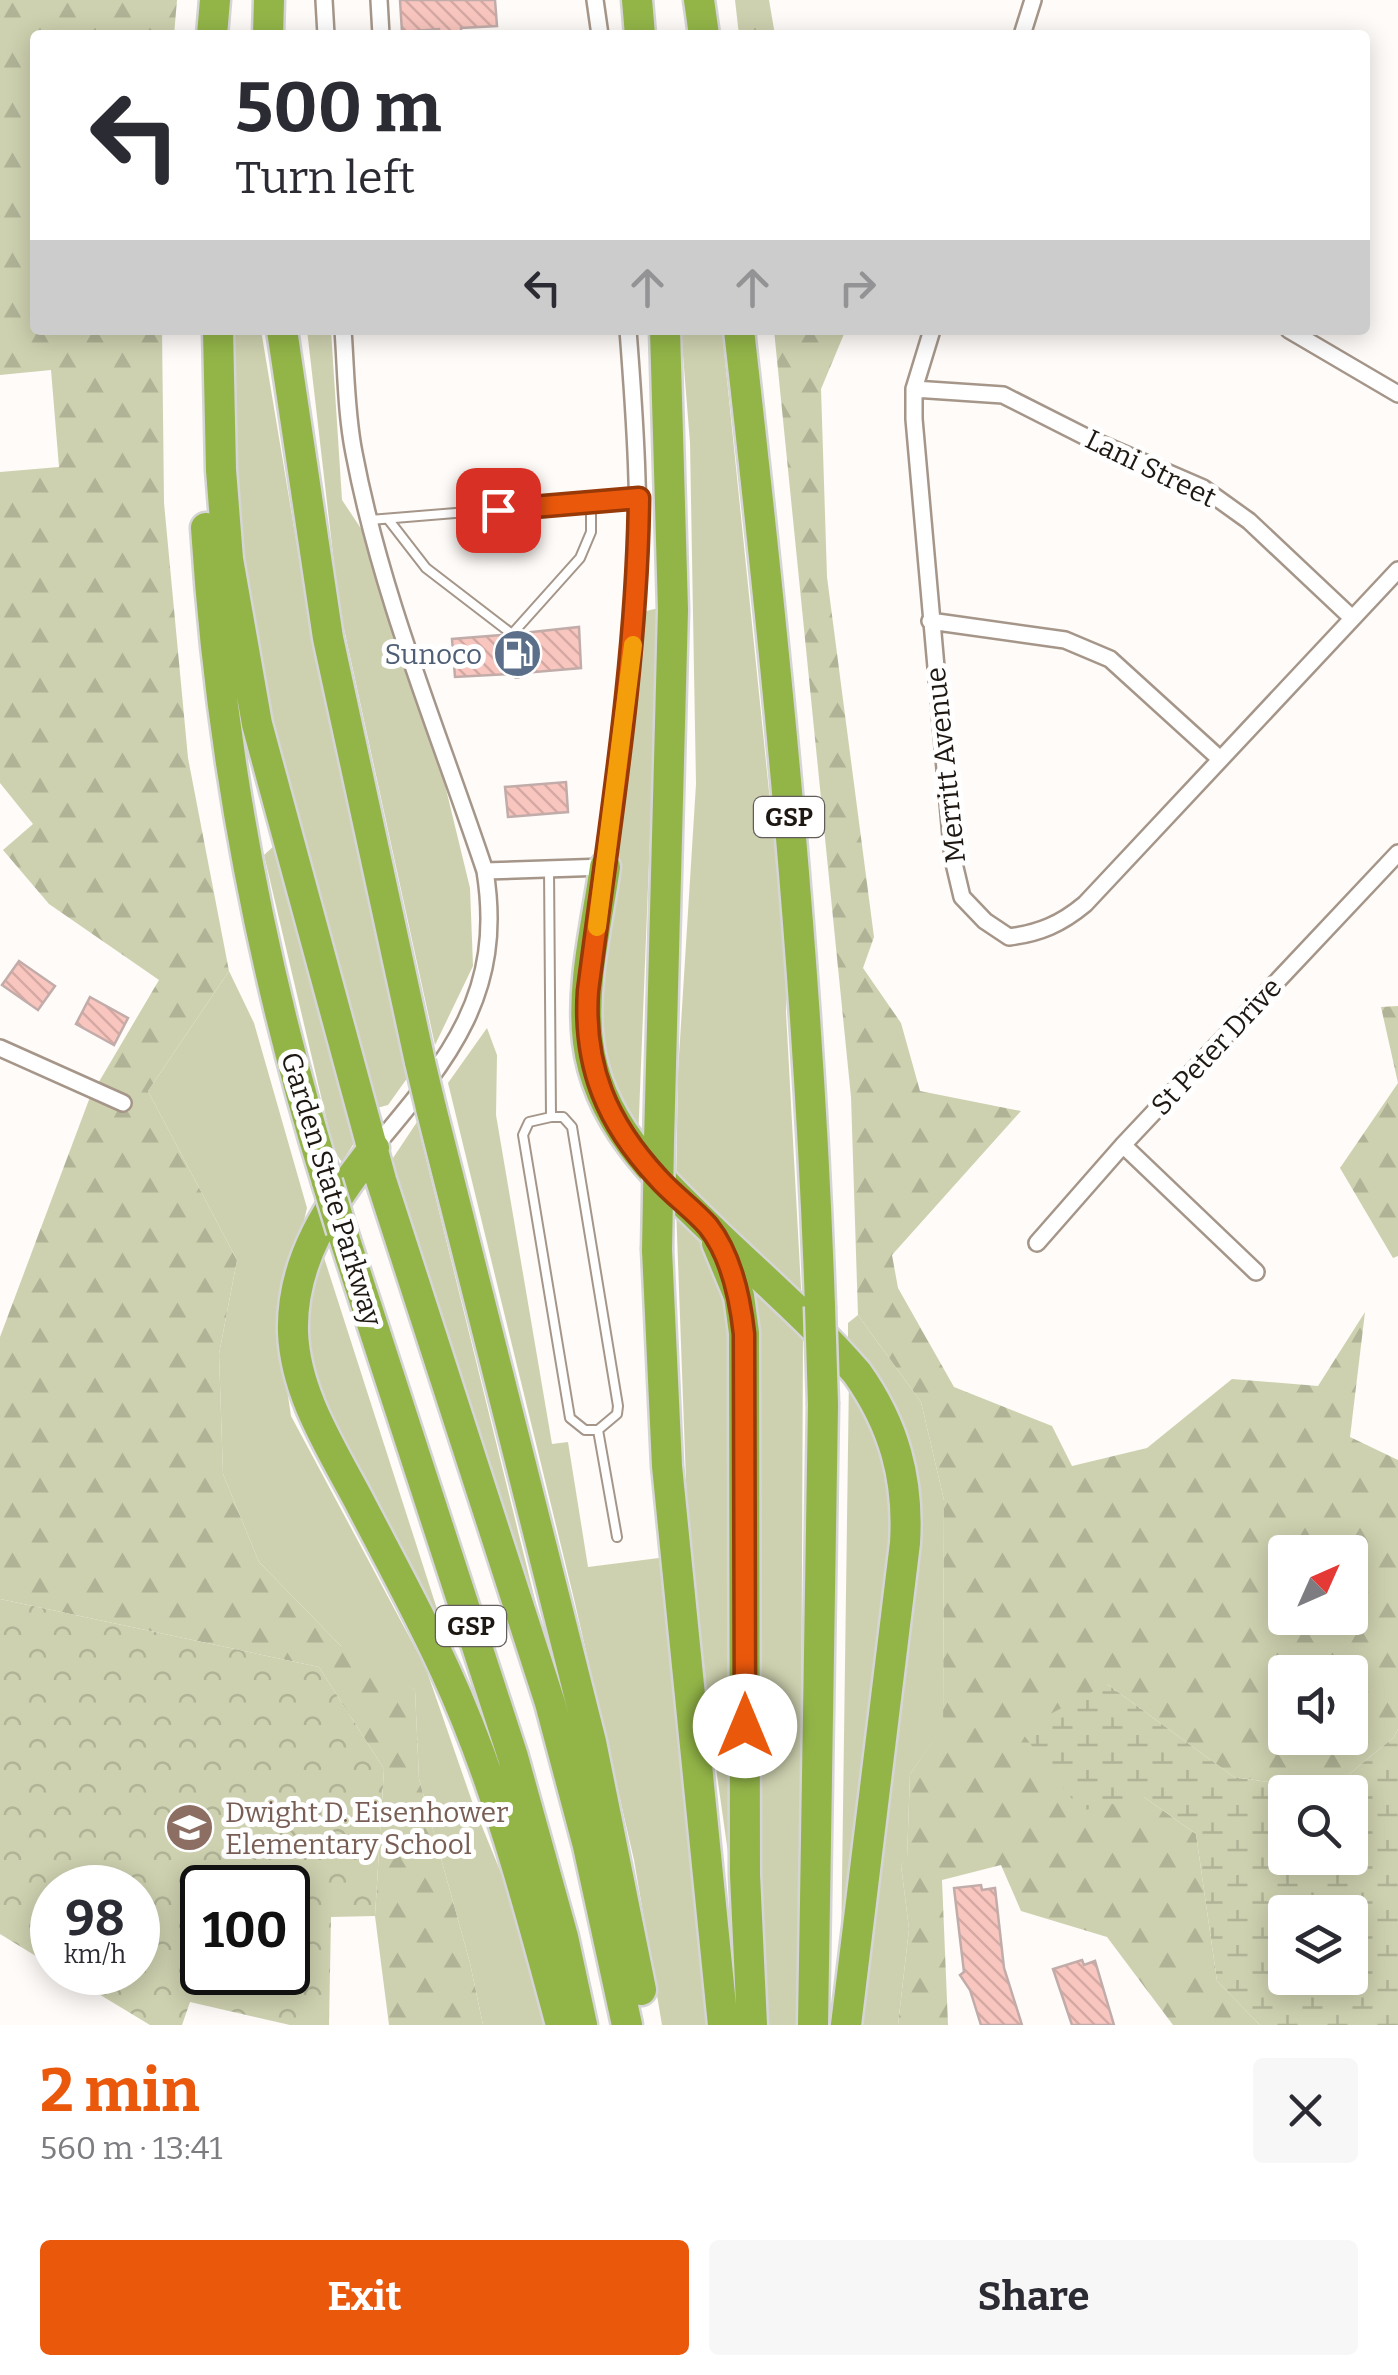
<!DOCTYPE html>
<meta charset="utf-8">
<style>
:root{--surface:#fff;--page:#f7f7f7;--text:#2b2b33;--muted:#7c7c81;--accent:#ea580c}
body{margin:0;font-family:Bitter,serif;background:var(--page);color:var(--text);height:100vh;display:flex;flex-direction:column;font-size:38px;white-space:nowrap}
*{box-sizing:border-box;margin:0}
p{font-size:32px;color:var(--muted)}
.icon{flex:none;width:55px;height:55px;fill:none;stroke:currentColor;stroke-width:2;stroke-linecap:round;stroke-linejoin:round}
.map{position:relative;height:2025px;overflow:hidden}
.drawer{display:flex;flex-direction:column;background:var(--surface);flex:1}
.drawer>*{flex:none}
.hud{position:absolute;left:30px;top:30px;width:1340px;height:305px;border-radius:10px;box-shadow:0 5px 25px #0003;background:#fff;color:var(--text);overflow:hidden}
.needle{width:65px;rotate:45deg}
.controls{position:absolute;left:1268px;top:1535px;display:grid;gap:20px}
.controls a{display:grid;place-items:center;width:100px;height:100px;border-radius:10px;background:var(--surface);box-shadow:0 5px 25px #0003;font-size:50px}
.speed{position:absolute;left:30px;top:1865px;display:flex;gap:20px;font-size:50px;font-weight:700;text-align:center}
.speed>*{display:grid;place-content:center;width:130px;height:130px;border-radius:50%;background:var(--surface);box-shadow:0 5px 25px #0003;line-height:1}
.speed small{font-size:25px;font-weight:400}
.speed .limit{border:5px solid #111;border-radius:15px;background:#fff;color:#111}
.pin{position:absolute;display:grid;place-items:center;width:85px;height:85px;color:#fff;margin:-42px;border-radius:20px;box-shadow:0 5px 15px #0006}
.me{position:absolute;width:110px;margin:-55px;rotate:0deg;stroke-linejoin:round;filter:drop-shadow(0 0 8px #0008)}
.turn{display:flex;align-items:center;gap:35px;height:210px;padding:0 40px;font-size:45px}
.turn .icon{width:130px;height:130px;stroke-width:2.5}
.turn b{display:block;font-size:70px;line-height:85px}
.lanes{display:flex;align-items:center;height:95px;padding:0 40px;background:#0003;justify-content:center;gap:50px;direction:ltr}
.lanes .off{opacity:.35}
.round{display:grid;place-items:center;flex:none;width:105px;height:105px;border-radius:10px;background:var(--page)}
.overview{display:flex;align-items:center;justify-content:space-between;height:170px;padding:0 40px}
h1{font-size:60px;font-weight:700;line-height:75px;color:var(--accent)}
.cta{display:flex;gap:20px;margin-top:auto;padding:20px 40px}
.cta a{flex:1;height:115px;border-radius:10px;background:var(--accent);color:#fff;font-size:40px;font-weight:700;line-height:115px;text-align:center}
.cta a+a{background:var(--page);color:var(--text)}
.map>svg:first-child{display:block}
</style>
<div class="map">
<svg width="1398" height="2025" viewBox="0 0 1398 2025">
<defs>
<pattern id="forest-firs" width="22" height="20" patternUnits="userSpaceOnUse" patternTransform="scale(2.5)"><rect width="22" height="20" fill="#ced1af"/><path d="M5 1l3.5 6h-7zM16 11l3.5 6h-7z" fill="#b0b396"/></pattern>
<pattern id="wetland-marsh" width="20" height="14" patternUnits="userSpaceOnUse" patternTransform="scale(2.5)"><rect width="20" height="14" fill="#ced1af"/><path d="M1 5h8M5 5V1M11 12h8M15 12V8" fill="none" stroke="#b0b396"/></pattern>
<pattern id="park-crowns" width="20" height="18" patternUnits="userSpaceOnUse" patternTransform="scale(2.5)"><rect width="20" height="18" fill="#ced1af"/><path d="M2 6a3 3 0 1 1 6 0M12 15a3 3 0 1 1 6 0" fill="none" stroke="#b0b396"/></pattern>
<pattern id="building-back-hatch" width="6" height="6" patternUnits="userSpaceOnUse" patternTransform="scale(2.5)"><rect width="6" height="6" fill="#f9c6bf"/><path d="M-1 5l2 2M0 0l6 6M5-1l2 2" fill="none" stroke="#d5a9a3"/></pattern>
</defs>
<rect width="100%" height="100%" fill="#fefbf8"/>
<path fill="#ced1af" d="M233 330H261L318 671 408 1077 388 1105 373 1109 263 728 245 592 232 391Z
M307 330H331L342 500 362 530 445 785 470 888 473 966 435 1045 339 606Z
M681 330H722L787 968 786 1012 802 1306 676 1186 678 1072 696 784 690 443Z
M659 608 638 1141 599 1052 598 996 646 611Z
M275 845 358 1137 342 1162 334 1151 264 855Z
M229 971 254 1023 307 1208 278 1329 291 1416 425 1666 474 1807 524 1929 546 2025H483L470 1963 419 1779 415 1690 341 1646 259 1562 223 1474 219 1354 237 1260 148 1091Z
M487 1028 497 1055 496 1115 552 1444 568 1442 588 1567 659 1558 708 2025H662L634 1860 574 1599 448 1083Z
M417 1122 555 1681 386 1178 391 1161Z
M676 1207 699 1229 735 1322 736 1909 713 1747 687 1509Z
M319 1242 464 1693 316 1404 300 1326Z
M755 1294 803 1330 800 2025H765L756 1776Z
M858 1315 921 1402 944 1500 943 1727 910 1774 907 1859 901 1865 909 1929 898 2025H863L883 1799 914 1550 848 1351V1323Z
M849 1377 873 1407 900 1531 841 1953Z"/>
<path fill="url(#forest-firs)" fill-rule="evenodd" d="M0 0H177L174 35H35V330H162L164 503 188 758 229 971 148 1091 237 1260 219 1354 223 1474 259 1562 341 1646 352 1647 415 1690 419 1779 470 1963 483 2025H389L375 1916 384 1769 319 1667 0 1599V1337L90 1097 159 980 49 904 3 850 33 824 0 783V472L59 467 51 370 0 375Z
M735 0H769L775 35H739Z
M774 330H820L844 334 821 389 827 577 874 937 863 968 901 1023 920 1091 1021 1111 892 1255 898 1288 954 1387 1052 1426 1072 1466 1147 1448 1232 1379 1318 1386 1365 1312 1350 1437 1398 1460V1729L1394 1737 1329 1791 1234 1777 1107 1684 1144 1797 1196 1834 1217 1981 1260 2025H1173L1107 1937 1021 1911 1001 1865 942 1880 948 2025H898L909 1929 901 1865 907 1858 910 1774 943 1726 944 1500 921 1402 858 1315 851 1097ZM1285 1552H1350V1618H1285ZM1285 1672H1350V1738H1285Z
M1398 1006V1256L1393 1258 1340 1168 1398 1083 1381 1007Z"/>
<path fill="url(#wetland-marsh)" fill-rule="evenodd" d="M1107 1684 1234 1777 1329 1791 1394 1737 1398 1729V2025H1260L1217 1981 1196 1834 1144 1797 1081 1811 1020 1730ZM1285 1792H1350V1858H1285ZM1285 1912H1350V1978H1285Z"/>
<path fill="url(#park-crowns)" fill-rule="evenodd" d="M0 1599 319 1667 384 1769 375 1916 331 1917 329 2025H290L190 2002 182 2025H150L64 1973 138 1972V1888H52V1966L0 1934ZM202 1888H288V1972H202Z"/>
<path fill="url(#building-back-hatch)" stroke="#c2aca9" stroke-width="2.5" d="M400 0H495L497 26 461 28V35H440L439 29 402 32Z
M579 627 581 668 524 673 520 636 523 633Z
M501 635 505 638 510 674 455 677 452 639Z
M566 782 568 812 508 817 505 787Z
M19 961 55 986 38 1010 2 985Z
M90 997 128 1018 114 1045 76 1024Z
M981 1885 982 1890 995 1888 1004 1968 1022 2025H981L970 1990 960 1975 964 1972 954 1888Z
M1082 1960 1084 1965 1095 1961 1114 2025H1072L1053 1969Z"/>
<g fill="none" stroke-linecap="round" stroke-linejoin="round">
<defs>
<path id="service" d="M388 519 426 568 512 634 517 673
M370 520 639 498
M512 634 580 558 591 532V502
M549 869 551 1117
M551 1117H563L572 1127 618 1406 617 1414 598 1430H585L570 1418 523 1135 529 1122Z
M598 1430 617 1537"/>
<path id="minor" d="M324 0 326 35
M379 0 381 35
M595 0 600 35
M1022 35 1033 0
M343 330C346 370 346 413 354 453 381 596 439 733 485 871 505 994 448 1060 374 1148
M932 330 914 389V419L953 859 962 897 985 921 1009 937C1040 933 1061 924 1085 904L1398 570
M1289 330 1398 394
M914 389 1003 395 1092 440 1203 488 1249 521 1352 618
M930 621 1065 640 1110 659 1220 759
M485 871 605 867C617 778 632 689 636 599 641 509 635 420 628 330
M0 1048 123 1103
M1123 1145 1256 1272
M1037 1243 1123 1145 1398 853"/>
<path id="motorway" d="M637 0 640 35
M699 0 704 35
M212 35 215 0
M268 35 269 0
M218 330 221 470 228 559 257 724 381 1180 550 1703 588 1846 627 2025
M282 330 328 638 420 1062
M739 330C776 654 809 980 820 1306
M206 528C220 750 261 969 327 1182
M605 867C597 923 581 985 588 1042 598 1124 659 1179 716 1234 763 1279 814 1323 857 1373 894 1425 909 1479 905 1543L846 2025
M431 1108 591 1742 641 1990
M659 1141 673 610 665 330
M374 1148C331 1202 291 1260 293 1332 295 1393 331 1448 359 1501 388 1557 419 1613 445 1670 497 1783 529 1906 561 2025
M342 1231 513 1757 563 1937 582 2025
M717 1243 739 1296 744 1333 745 1875 752 2025
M657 1250 667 1466 723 2025
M813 2025 823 1405"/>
</defs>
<use href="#service" stroke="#a59689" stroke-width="12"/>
<use href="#minor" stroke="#a59689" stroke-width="20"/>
<use href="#motorway" stroke="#d6d5d5" stroke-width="35"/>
<use href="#service" stroke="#fff" stroke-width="8"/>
<use href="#minor" stroke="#fff" stroke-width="15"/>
<use href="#motorway" stroke="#93b548" stroke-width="30"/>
<defs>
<path id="motorway-bridge" d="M420 1062 431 1108
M327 1182 342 1231
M657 1250 659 1141
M820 1306 823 1405"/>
</defs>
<use href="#motorway-bridge" stroke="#d6d5d5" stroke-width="35" stroke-linecap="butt"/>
<use href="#motorway-bridge" stroke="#93b548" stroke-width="30"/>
</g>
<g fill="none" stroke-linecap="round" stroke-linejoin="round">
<defs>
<path id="route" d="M498 510 639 498C637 664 609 827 588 991 583 1067 607 1123 658 1178 673 1195 693 1209 708 1226 731 1255 740 1297 744 1334L745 1726"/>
</defs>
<use href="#route" stroke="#983908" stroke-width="25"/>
<use href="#route" stroke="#ea580c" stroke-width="18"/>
<path stroke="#f59e0b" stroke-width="18" d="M597 927 633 645"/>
</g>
<defs>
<symbol id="fuel-disc" viewBox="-11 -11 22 22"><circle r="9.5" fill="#5c6f8a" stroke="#fff"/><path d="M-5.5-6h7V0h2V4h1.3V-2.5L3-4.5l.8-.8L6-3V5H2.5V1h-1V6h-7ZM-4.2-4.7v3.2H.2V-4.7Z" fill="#fff"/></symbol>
<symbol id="school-disc" viewBox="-11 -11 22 22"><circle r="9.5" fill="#8d6e63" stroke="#fff"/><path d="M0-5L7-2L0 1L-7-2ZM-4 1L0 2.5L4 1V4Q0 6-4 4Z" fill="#fff"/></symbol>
</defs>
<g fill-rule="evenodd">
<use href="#fuel-disc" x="490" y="626" width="55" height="55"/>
<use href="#school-disc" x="162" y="1800" width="55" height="55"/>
</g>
<g text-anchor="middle" stroke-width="10" stroke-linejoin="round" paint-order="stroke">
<g fill="#fff" stroke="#625d5a" stroke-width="2.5">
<rect x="754" y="797" width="70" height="40" rx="8"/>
<rect x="436" y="1606" width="70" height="40" rx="8"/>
</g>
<g font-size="25" font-weight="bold" fill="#1e1813">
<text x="789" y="826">GSP</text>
<text x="471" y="1635">GSP</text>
</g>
<g font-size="28" fill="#1e1813" stroke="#fff">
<text transform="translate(1151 468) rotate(26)" y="10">Lani Street</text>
<text transform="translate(945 765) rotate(-96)" y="10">Merritt Avenue</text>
<text transform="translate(1216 1046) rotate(-47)" y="10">St Peter Drive</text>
<text transform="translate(332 1189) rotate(73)" y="10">Garden State Parkway</text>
</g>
<g font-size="28" fill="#4e5e75" stroke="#fff" text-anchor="end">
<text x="482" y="664">Sunoco</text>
</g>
<g font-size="28" fill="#785e54" stroke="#fff" text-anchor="start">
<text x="225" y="1822">Dwight D. Eisenhower<tspan x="225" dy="32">Elementary School</tspan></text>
</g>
</g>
</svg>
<div class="controls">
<a><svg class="needle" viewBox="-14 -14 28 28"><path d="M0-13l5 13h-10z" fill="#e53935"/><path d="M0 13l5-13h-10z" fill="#7c7c81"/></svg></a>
<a><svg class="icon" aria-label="sound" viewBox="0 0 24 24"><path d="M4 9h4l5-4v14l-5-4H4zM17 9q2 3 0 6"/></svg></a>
<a><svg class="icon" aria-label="search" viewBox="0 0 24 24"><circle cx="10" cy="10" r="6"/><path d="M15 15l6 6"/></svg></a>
<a><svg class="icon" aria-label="layers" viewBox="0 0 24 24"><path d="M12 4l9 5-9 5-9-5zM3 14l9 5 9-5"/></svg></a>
</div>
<div class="speed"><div>98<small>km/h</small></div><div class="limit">100</div></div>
<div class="pin" style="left:498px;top:510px;background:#d93025"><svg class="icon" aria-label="arrive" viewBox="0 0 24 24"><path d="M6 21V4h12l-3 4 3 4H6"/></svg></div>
<svg class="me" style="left:745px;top:1726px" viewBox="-20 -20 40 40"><circle r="19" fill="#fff"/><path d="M0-13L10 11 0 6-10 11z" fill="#ea580c"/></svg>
<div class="hud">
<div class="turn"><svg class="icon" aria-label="left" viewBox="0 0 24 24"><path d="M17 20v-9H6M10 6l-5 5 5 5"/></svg><div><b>500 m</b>Turn left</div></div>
<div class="lanes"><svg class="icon" aria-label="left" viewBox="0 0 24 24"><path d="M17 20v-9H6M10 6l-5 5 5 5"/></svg><svg class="icon off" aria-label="ahead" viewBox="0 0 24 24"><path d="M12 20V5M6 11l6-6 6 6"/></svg><svg class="icon off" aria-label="ahead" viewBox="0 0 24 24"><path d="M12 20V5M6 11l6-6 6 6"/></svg><svg class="icon off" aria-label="right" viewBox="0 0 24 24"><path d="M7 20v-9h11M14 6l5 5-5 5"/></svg></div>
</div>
</div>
<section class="drawer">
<div class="overview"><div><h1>2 min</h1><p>560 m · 13:41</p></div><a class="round"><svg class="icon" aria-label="close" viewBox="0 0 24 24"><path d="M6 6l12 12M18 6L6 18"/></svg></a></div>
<div class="cta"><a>Exit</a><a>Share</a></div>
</section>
